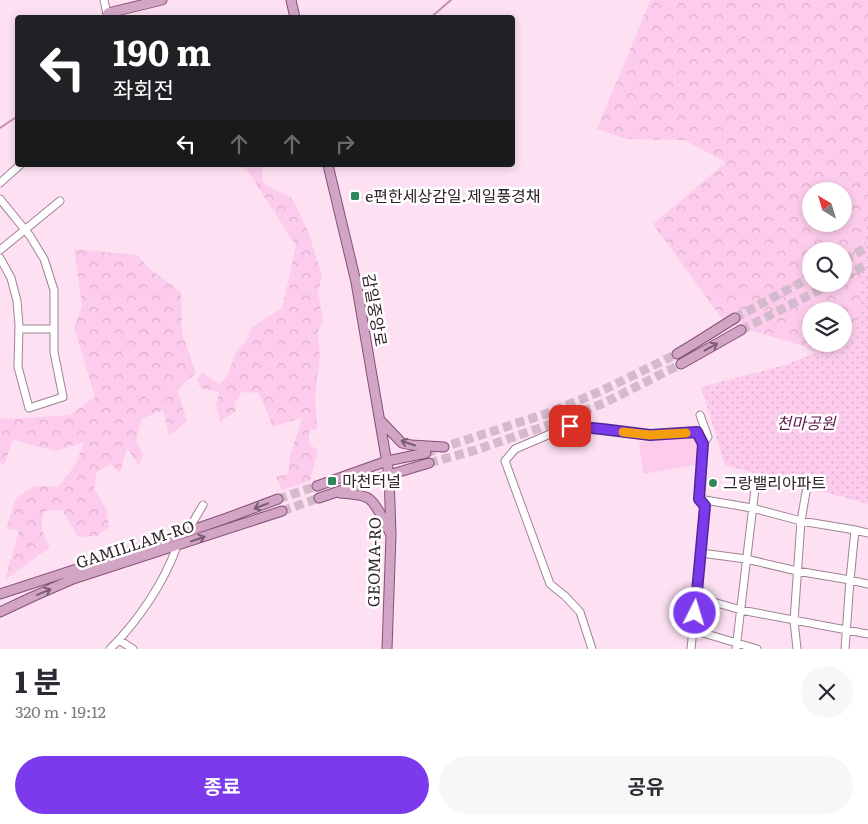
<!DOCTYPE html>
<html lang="ko">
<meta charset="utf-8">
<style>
:root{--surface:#fff;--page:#f7f7f7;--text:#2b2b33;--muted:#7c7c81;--accent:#7c3aed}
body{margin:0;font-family:Literata,"Noto Sans KR",serif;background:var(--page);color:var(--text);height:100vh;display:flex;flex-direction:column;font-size:19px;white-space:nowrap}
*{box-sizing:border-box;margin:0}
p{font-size:16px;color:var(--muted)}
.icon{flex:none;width:28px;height:28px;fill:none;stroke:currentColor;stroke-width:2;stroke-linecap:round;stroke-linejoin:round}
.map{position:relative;height:649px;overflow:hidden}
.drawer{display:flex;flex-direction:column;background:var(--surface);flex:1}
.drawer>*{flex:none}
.top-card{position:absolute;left:15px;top:15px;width:500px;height:152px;border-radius:5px;box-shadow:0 2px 8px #0003;background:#202124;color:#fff;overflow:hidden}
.needle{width:32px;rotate:322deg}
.tools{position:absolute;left:802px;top:182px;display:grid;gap:10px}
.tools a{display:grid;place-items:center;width:50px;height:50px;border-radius:50%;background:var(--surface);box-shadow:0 2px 8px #0003;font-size:25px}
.pin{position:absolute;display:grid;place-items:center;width:42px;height:42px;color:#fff;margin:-21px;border-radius:10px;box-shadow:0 2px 8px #0006}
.me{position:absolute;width:55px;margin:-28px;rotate:5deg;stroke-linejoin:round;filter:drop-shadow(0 0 4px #0008)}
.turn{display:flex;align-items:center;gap:18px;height:105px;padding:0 15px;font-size:22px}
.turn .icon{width:65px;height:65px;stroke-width:2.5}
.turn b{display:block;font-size:35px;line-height:42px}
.lanes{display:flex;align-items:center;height:48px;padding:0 15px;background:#0003;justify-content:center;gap:25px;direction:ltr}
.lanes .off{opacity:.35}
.round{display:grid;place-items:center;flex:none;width:52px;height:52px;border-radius:26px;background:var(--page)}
.overview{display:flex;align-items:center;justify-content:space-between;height:85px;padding:0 15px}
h1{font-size:30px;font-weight:700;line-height:38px}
.action{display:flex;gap:10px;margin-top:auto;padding:10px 15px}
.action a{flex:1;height:58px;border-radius:30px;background:var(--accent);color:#fff;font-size:20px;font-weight:700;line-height:58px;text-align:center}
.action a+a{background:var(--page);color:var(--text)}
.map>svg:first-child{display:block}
</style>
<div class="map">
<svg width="868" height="649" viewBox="0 0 868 649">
<defs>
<pattern id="forest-crowns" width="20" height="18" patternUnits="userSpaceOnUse" patternTransform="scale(1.25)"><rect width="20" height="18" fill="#fdccec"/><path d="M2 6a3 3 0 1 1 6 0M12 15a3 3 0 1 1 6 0" fill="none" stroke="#d9afcb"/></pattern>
<pattern id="park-dots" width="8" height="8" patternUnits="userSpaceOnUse" patternTransform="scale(1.25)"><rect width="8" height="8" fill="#fdccec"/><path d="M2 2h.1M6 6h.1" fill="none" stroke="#d9afcb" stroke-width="1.8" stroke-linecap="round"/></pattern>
</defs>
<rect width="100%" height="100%" fill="#fde1f3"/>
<path fill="#fdccec" d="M695 434 700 464 643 474 639 442Z"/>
<path fill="url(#forest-crowns)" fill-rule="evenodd" d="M654 0H868V386L804 346 725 323 653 224 726 162 684 140 626 139 597 129 650 1ZM811 191H844V224H811ZM811 251H844V284H811ZM811 311H844V344H811Z
M244 165H263L262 178 264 184 292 198 308 231 322 276 318 292 323 321 318 332 320 356 315 396 317 429 309 431V444L318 450 310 481 282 490 276 477 288 474 290 455 303 417 273 427 259 393 242 392 234 404 236 411 220 421 216 404 219 392 200 388 197 380 202 372 219 384 227 376 236 352 246 342 252 327 282 308 296 246Z
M74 249 137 255 150 269 181 292 182 333 196 373 177 389 187 421 169 436 163 410 141 419 136 442 143 453 139 466 127 448 120 473 110 464 97 472 94 489 106 508 109 527 97 536 78 537 62 510 44 511C40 528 42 532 50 547L5 580 19 530 6 529 16 498 35 486 58 487 76 464 84 442 55 451 13 440 4 466 0 463V418L9 419 70 415 95 397 74 327 82 306Z"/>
<path fill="url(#park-dots)" d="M868 218V504L725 465 701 387 785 365 837 344H844V341L856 336Z"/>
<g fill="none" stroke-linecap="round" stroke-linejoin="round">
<path stroke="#c98eb6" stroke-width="2" d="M430 18 451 0
M0 128 18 116"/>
<path stroke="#d4bbcb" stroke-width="9" stroke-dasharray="9 4.5" stroke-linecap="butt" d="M844 260 868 247
M844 277 868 264
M735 318 811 277
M741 330 831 284
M426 453 548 413 601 391 677 354
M429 463 476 450 551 424 604 403 681 364
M278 499 317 486
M282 511 319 498"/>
<defs>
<path id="minor" d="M104 0 108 18
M0 183 20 165
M0 199 30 236 44 259 54 290V352L63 397 29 408 18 367 19 325 17 301 11 278 0 258
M0 250 60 201
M19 329H54
M699 499 752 508 801 521 855 530 868 533
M187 532 203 505
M701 553 746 559 797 571 850 580 868 584
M696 597 741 610 868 634
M693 630 757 649
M119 640 133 649
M110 649C138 621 164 583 177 546
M592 649 580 612 565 596 550 584 505 461 515 449 569 426 602 429 650 435 697 432 703 444
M691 649 705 505 699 499 703 444 708 437 700 415
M736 649 756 480
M797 649 794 621 801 521 806 492
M845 649 850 580 855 530"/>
<path id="major" d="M291 0 295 18
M108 13 162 0
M328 165 356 282 389 475 391 535 387 649
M677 354 692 345 735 318
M681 364 741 330
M380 420 402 443 411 445 444 447
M317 486 387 461 426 453
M340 493C348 494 360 494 368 498 377 504 385 523 390 533
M319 498 369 481 429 463
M0 594 138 549 227 518 278 499
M0 612 32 597 73 579 282 511"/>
</defs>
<use href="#minor" stroke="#9e8495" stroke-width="9"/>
<use href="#major" stroke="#865075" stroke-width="11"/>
<use href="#minor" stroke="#fff" stroke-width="7"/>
<use href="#major" stroke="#d3a5c5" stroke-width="9"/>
</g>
<defs><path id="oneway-shaft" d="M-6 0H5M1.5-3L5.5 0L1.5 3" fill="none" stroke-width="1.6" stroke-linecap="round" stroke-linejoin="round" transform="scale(1.25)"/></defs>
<g stroke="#785e70">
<use href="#oneway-shaft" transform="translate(711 347) rotate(-29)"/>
<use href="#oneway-shaft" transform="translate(408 443) rotate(-161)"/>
<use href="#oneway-shaft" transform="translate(261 506) rotate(159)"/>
<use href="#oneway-shaft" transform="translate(198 539) rotate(-19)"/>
<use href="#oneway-shaft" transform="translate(44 592) rotate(-23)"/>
</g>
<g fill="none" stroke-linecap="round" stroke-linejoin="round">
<defs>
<path id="route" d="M570 426 602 429 650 435 697 432 703 444 699 499 705 506 695 613"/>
</defs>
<use href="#route" stroke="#51269a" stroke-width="12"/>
<use href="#route" stroke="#7c3aed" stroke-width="9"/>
<path stroke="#f59e0b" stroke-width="9" d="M623 432 650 435 686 433"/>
</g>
<g fill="#2e875d" stroke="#fff" stroke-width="2">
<rect x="350" y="191" width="10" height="10" rx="2.5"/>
<rect x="327" y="476" width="10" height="10" rx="2.5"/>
<circle cx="713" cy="483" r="5"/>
</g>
<g text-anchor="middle" stroke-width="5" stroke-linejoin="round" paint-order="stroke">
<g font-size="16" fill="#2e232a" stroke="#fff" text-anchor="start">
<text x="365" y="202">e편한세상감일.제일풍경채</text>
<text x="342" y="487">마천터널</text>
<text x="723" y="489">그랑밸리아파트</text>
</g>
<g font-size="16" fill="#2e232a" stroke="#fff">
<text transform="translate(375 310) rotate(80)" y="6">감일중앙로</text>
<text transform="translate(135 544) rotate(-18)" y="6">GAMILLAM-RO</text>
<text transform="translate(374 562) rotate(-89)" y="6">GEOMA-RO</text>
</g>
<g font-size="16" font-style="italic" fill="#5c164b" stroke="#fff">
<text x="806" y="429">천마공원</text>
</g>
</g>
</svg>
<div class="tools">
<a><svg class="needle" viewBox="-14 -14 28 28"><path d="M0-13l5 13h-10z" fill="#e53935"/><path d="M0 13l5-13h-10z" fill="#7c7c81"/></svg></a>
<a><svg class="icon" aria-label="search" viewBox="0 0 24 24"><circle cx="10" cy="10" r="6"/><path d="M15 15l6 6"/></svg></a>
<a><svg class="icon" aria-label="layers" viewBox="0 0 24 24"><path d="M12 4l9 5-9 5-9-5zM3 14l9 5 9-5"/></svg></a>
</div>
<div class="pin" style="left:570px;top:426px;background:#d93025"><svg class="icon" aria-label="arrive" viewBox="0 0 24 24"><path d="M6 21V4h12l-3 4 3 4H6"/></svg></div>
<svg class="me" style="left:695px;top:613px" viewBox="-20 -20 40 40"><circle r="17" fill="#7c3aed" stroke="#fff" stroke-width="3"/><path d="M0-11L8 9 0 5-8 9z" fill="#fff"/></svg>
<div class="top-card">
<div class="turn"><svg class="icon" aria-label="left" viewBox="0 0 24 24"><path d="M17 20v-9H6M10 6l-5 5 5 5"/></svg><div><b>190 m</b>좌회전</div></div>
<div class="lanes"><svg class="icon" aria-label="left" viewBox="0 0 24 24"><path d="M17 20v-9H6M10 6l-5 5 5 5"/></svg><svg class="icon off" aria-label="ahead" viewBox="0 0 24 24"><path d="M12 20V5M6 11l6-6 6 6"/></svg><svg class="icon off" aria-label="ahead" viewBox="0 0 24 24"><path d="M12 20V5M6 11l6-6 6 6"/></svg><svg class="icon off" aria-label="right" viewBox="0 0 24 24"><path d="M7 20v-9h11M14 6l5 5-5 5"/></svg></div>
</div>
</div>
<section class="drawer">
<div class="overview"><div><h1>1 분</h1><p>320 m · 19:12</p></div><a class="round"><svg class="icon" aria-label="close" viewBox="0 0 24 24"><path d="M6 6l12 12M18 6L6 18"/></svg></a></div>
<div class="action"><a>종료</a><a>공유</a></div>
</section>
